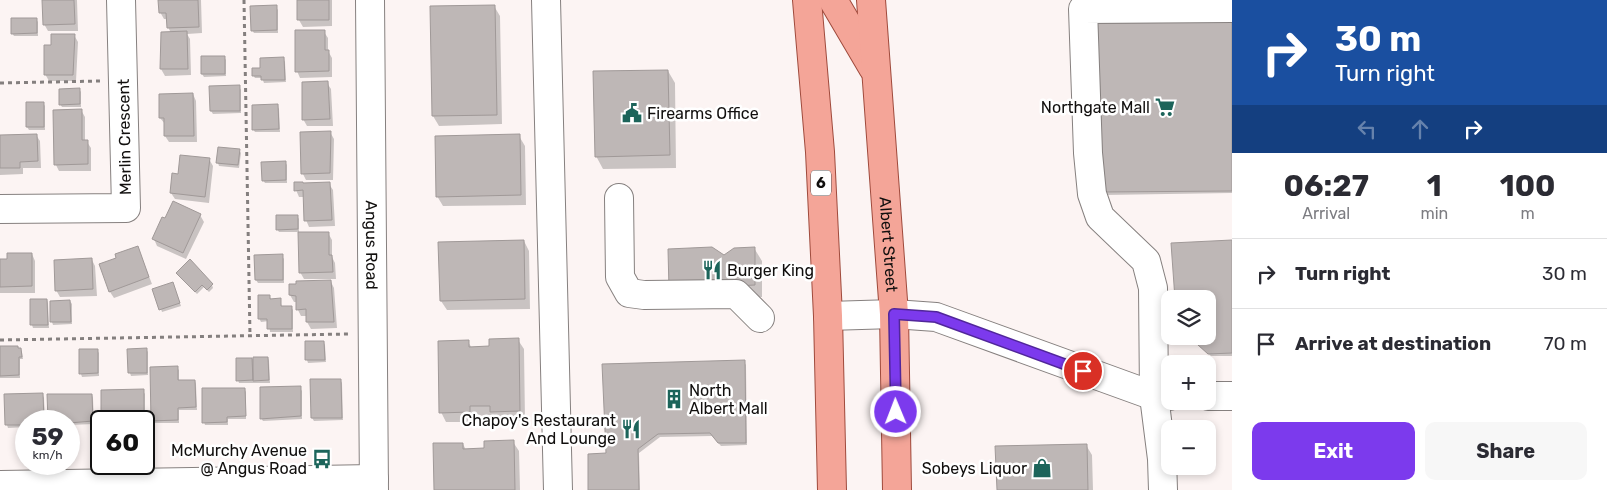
<!DOCTYPE html>
<meta charset="utf-8">
<style>
:root{--surface:#fff;--page:#f7f7f7;--text:#2b2b33;--muted:#7c7c81;--line:#e1e1e2;--accent:#7c3aed}
body{margin:0;font-family:Rubik,sans-serif;background:var(--page);color:var(--text);height:100vh;display:flex;flex-direction:column;font-size:19px;white-space:nowrap}
*{box-sizing:border-box;margin:0}
p{font-size:16px;color:var(--muted)}
.icon{flex:none;width:28px;height:28px;fill:none;stroke:currentColor;stroke-width:2;stroke-linecap:round;stroke-linejoin:round}
.map{position:relative;flex:1;overflow:hidden}
.drawer{display:flex;flex-direction:column;background:var(--surface);width:375px}
.drawer>*{flex:none}
.hud{background:#1a4fa0;color:#fff;overflow:hidden}
.controls{position:absolute;left:1161px;top:290px;display:grid;gap:10px}
.controls a{display:grid;place-items:center;width:55px;height:55px;border-radius:10px;background:var(--surface);box-shadow:0 2px 8px #0003;font-size:25px}
.speed{position:absolute;left:15px;top:410px;display:flex;gap:10px;font-size:25px;font-weight:700;text-align:center}
.speed>*{display:grid;place-content:center;width:65px;height:65px;border-radius:50%;background:var(--surface);box-shadow:0 2px 8px #0003;line-height:1}
.speed small{font-size:12px;font-weight:400}
.speed .limit{border:2px solid #111;border-radius:8px;background:#fff;color:#111}
.pin{position:absolute;display:grid;place-items:center;width:42px;height:42px;color:#fff;margin:-21px;border:2px solid #fff;border-radius:50%;box-shadow:0 1px 5px #0007}
.me{position:absolute;width:55px;margin:-28px;rotate:359deg;stroke-linejoin:round;filter:drop-shadow(0 0 4px #0008)}
.turn{display:flex;align-items:center;gap:18px;height:105px;padding:0 20px;font-size:22px}
.turn .icon{width:65px;height:65px;stroke-width:2.5}
.turn b{display:block;font-size:35px;line-height:42px}
.lanes{display:flex;align-items:center;height:48px;padding:0 20px;background:#0003;justify-content:center;gap:25px;direction:ltr}
.lanes .off{opacity:.35}
.eta{display:flex;justify-content:space-evenly;align-items:center;height:85px;text-align:center}
.eta b{font-size:30px;font-weight:700;line-height:35px}
.cta{display:flex;gap:10px;margin-top:auto;padding:10px 20px}
.cta a{flex:1;height:58px;border-radius:10px;background:var(--accent);color:#fff;font-size:20px;font-weight:700;line-height:58px;text-align:center}
.cta a+a{background:var(--page);color:var(--text)}
ul{padding:0;list-style:none}
li{display:flex;align-items:center;gap:15px;height:70px;padding:0 20px;border-top:1px solid var(--line)}
li div{flex:1}
li b{display:block;font-size:19px}
li em{font-style:normal}
main{display:flex;flex:1;min-height:0}
.map>svg:first-child{display:block}
</style>
<main>
<div class="map">
<svg width="1232" height="490" viewBox="0 0 1232 490">
<rect width="100%" height="100%" fill="#fcf4f3"/>
<path fill="#0003" d="M44 0H77L78 31H48L44 24Z
M160 0H201L202 33 187 34 190 39 191 75 165 76 161 69 162 33H171L168 27V19H164L160 12Z
M298 0H332V26L303 27 299 20Z
M494 6 500 16 502 124 439 126 433 116Z
M276 7 278 10V33H254L252 30Z
M36 19 38 22V36H14L12 33Z
M1232 23V193L1104 195 1103 192Z
M324 32 328 38V51L332 58V77L300 78 297 71Z
M74 35 78 42 76 81H49L45 74 52 46Z
M224 57 226 60V76L204 77 202 74V58Z
M283 59 285 62 286 82 264 83 262 78H255L253 75Z
M668 71 675 83 676 168 603 169 596 156Z
M327 83 331 89 333 126H307L303 119Z
M239 87 241 90V113L213 114 211 111Z
M79 89 81 92V107H62L60 104Z
M193 94 196 101 197 142H169L165 136V124L160 118Z
M43 103 45 106V130H29L27 127Z
M277 106 279 109 280 132H255L253 129Z
M81 110 85 117V142H87L91 148V171H59L56 165Z
M330 132 334 139 333 180H306L303 174Z
M36 135 40 141 41 168H23V174L0 175V136Z
M519 136 525 146 526 205 443 206 437 196Z
M239 150 241 153 239 168 219 166 218 163Z
M209 159 213 166 209 203 175 199 171 193 179 175Z
M285 162 287 165V183H265L263 180Z
M303 184H329L333 190 335 226 309 227 306 220 305 197H299L296 190Z
M200 215 204 222 186 259 157 246 154 239 166 220Z
M297 216 299 219V232H279L277 229Z
M328 233 332 240V257L335 263 336 279H304L300 272Z
M524 241 529 251 530 309 447 310 441 301Z
M1232 241V356H1211L1188 336H1208V299Z
M138 248 152 284 114 298 110 292Z
M754 248 762 261V297L736 298 724 257Z
M32 254 35 261V293H0V260H8Z
M282 256 284 259V283H258L256 280Z
M92 260 95 266 97 296 60 297 56 290Z
M179 276 212 285 213 288 209 292 204 287 197 294Z
M331 282 334 288 337 328 311 329 307 322V316H301L298 310 297 302H294L290 295V285Z
M174 286 181 306 162 312 161 309Z
M269 296 272 300H280L282 307H291L293 310V332H270L269 321 261 322 259 318Z
M47 300 48 303 49 328H33L32 325Z
M70 301 72 304V324L53 325 52 322 51 302Z
M518 340 524 349 525 421H497L494 415 474 416 475 422H446L441 412 468 342 472 348H490Z
M323 342 325 345 326 362 308 363 307 360Z
M18 347 22 352 23 359H20V378H0V348Z
M146 349 148 352V375L131 376 130 373 129 350Z
M97 350 99 353V376L82 377 81 374Z
M268 358 269 361 270 383H239L238 380 237 359Z
M744 362 746 365 747 445 721 446 712 436 660 437 639 453 640 490H589L607 455Z
M177 368 179 370V381H195L196 384 197 410H179V423H154L152 420Z
M340 380 342 383 343 420 314 421 312 418Z
M300 388 302 391V419L263 421 261 418Z
M244 389 246 392V419H228V425H205L204 422Z
M102 391H143L145 394V422L102 421Z
M42 394 44 398 45 421H26V427L8 428 7 425Z
M92 395 93 398 94 424 69 425V421H49V396Z
M513 442 519 451 520 490H435L463 444 466 450H485Z
M1086 445 1092 455 1093 490H998Z"/>
<path fill="#beb7b6" stroke="#a09998" d="M42 0H74L75 24 43 25Z
M158 0H198L199 27 167 28 166 13H159Z
M297 0H329V20H297Z
M277 5V30L251 31 250 6Z
M495 5 497 115 432 116 430 6Z
M11 18H37V33L11 34Z
M1232 22V191L1101 192 1094 23Z
M295 30H325V50H329V71L295 72Z
M187 31 188 69H160L161 32Z
M51 34H75L73 75H44V45H51Z
M201 56H225V74H201Z
M284 57 285 80H261V76H252V68H260V58Z
M668 70 670 155 595 157 593 71Z
M328 81 330 119 302 120V82Z
M240 85V111H210L209 86Z
M80 88V104L59 105V89Z
M193 93 194 136H164V118H159V94Z
M26 102H44V127H26Z
M278 104 279 129 252 130V105Z
M82 109V140H88V164L54 165 53 110Z
M331 131 330 173 301 174 300 132Z
M37 134 38 161 20 162V168H0V135Z
M520 134 521 195 436 197 435 136Z
M218 147 240 149 238 165 216 163Z
M180 155 210 158 205 197 170 193 172 173 178 174Z
M286 161V180L262 181 261 162Z
M294 182H303V183L330 182 332 220 304 221 303 190 294 191Z
M173 201 201 214 183 253 152 239 162 217 165 218Z
M276 215H298V229L276 230Z
M298 232H329V255H332L333 272 299 273Z
M524 240 525 299 440 301 438 242Z
M1232 240V353L1208 354 1188 336H1208V299H1175L1171 243Z
M138 246 149 277 109 292 99 264 116 258 115 254Z
M712 247 724 255 734 248 755 247V285L669 289 668 249Z
M7 253H32V286L0 287V259H7Z
M283 254V280H255L254 255Z
M92 258 93 289 55 291 54 260Z
M190 259 213 284 207 290 202 285 195 292 176 273Z
M331 280 334 322H306V309L296 310V296L289 295V284H296V281Z
M173 282 180 303 159 310 152 289Z
M258 295H270V299L281 298V306H292V329H267V319H258Z
M30 299H47L48 325H30Z
M70 300 71 322H50V301Z
M519 338 520 411 490 412V406H470V412L439 413 438 341 469 340V347L489 346V339Z
M305 341H324L325 360H305Z
M0 346H18V348H21L22 357H19V375L0 376Z
M147 348V373H128L127 349Z
M79 349H98V373L79 374Z
M253 357H268L269 380 253 381Z
M236 358H252L253 380 236 381Z
M745 360 746 443H718L710 433 658 434 638 449 639 490H588V454L606 453 602 364Z
M178 366V380H195L196 407 178 408V420L151 421 150 367Z
M310 379H341L342 418H311Z
M301 386V416L260 419V387Z
M202 388H245L246 416 227 417V422L202 423Z
M144 389V419L101 421V423V390Z
M43 393 44 421H26V425H5L4 394Z
M47 394H92L93 421 69 423V421H48Z
M514 440 515 490H434L433 443H463V449L484 448V441Z
M1087 444 1088 490H997L995 446Z"/>
<g fill="none" stroke-linecap="round" stroke-linejoin="round">
<defs>
<g id="minor">
<path id="s1" d="M370 0 374 490"/>
<path d="M546 0 558 490"/>
<path d="M619 198 620 277 629 293 644 295 736 294 760 318"/>
<path d="M0 209 126 208 121 0"/>
<path d="M828 316 894 314 936 317 1154 396H1170"/>
<path d="M1208 396H1232"/>
<path d="M0 485 374 479"/>
<path d="M1163 490 1162 459 1154 396 1153 288 1146 261 1100 217 1092 194 1088 153 1083 9 1232 8"/>
</g>
<g id="major">
<path d="M807 0 820 152 828 316 832 490"/>
<path d="M833 0 873 68"/>
<path id="s2" d="M871 0 894 314 897 490"/>
</g>
</defs>
<use href="#minor" stroke="#86807f" stroke-width="30"/>
<use href="#major" stroke="#9f4a3c" stroke-width="30"/>
<path stroke="#847f7e" stroke-width="3" stroke-dasharray="4 4" stroke-linecap="butt" d="M244 0 250 336
M0 83 100 81
M0 340 349 334"/>
<use href="#minor" stroke="#fff" stroke-width="28"/>
<use href="#major" stroke="#f4a598" stroke-width="28"/>
</g>
<g fill="none" stroke-linecap="round" stroke-linejoin="round">
<defs>
<path id="route" d="M896 412 894 314 936 317 1083 371"/>
</defs>
<use href="#route" stroke="#51269a" stroke-width="12"/>
<use href="#route" stroke="#7c3aed" stroke-width="9"/>
</g>
<defs>
<symbol id="supermarket-bare" viewBox="-9 -9 18 18"><path d="M-6-5.5h2.5l.6 2H6L4.5 2H-2.5L-4.4-4H-6ZM-1.5 3.2a1.3 1.3 0 1 0 .1 0ZM3 3.2a1.3 1.3 0 1 0 .1 0Z" fill="#1c645a" stroke="#fff" stroke-width="2.5" paint-order="stroke"/></symbol>
<symbol id="civic-bare" viewBox="-9 -9 18 18"><path d="M-.6-6.5H3V-4.5H.6V-3L4-1V1h2V6H-6V1h2V-1L-.6-3ZM-1.2 2.5V6h2.4V2.5Z" fill="#1c645a" stroke="#fff" stroke-width="2.5" paint-order="stroke"/></symbol>
<symbol id="restaurant-bare" viewBox="-9 -9 18 18"><path d="M-5-6h1v4h1v-4h1v4h1v-4h1v5L-1.5 .5V6h-2V.5L-5-1ZM5-6V6H3V1.5H1.5Q1.5-4 5-6Z" fill="#1c645a" stroke="#fff" stroke-width="2.5" paint-order="stroke"/></symbol>
<symbol id="building-bare" viewBox="-9 -9 18 18"><path d="M-4-6H4V6H1V3H-1V6H-4ZM-2.5-4.3h1.7v1.8h-1.7ZM.8-4.3h1.7v1.8H.8ZM-2.5-1h1.7V.8h-1.7ZM.8-1h1.7V.8H.8Z" fill="#1c645a" stroke="#fff" stroke-width="2.5" paint-order="stroke"/></symbol>
<symbol id="bus-bare" viewBox="-9 -9 18 18"><path d="M-5-6H5V4H4V6H2V4H-2V6H-4V4H-5ZM-3.5-4V0h7V-4ZM-3.5 1.2v1.5H-2V1.2ZM2 1.2v1.5H3.5V1.2Z" fill="#1c645a" stroke="#fff" stroke-width="2.5" paint-order="stroke"/></symbol>
<symbol id="shop-bare" viewBox="-9 -9 18 18"><path d="M-5-2.5h2.3a2.7 3.5 0 0 1 5.4 0H5L5.5 6h-11ZM-1.5-2.5h3a1.5 2.3 0 0 0-3 0Z" fill="#1c645a" stroke="#fff" stroke-width="2.5" paint-order="stroke"/></symbol>
</defs>
<g fill-rule="evenodd">
<use href="#supermarket-bare" x="1151" y="93" width="28" height="28"/>
<use href="#civic-bare" x="618" y="99" width="28" height="28"/>
<use href="#restaurant-bare" x="698" y="256" width="28" height="28"/>
<use href="#building-bare" x="660" y="385" width="28" height="28"/>
<use href="#restaurant-bare" x="617" y="415" width="28" height="28"/>
<use href="#bus-bare" x="308" y="445" width="28" height="28"/>
<use href="#shop-bare" x="1028" y="454" width="28" height="28"/>
</g>
<g text-anchor="middle" stroke-width="5" stroke-linejoin="round" paint-order="stroke">
<rect fill="#fff" stroke="#585756" stroke-width="1" x="811" y="170.5" width="20" height="25" rx="4"/>
<g font-size="15" font-weight="bold" fill="#110f0e">
<text x="821" y="188">6</text>
</g>
<g font-size="16" fill="#110f0e" stroke="#fff" text-anchor="end">
<text x="1150" y="113">Northgate Mall</text>
<text x="647" y="119" text-anchor="start">Firearms Office</text>
<text x="727" y="276" text-anchor="start">Burger King</text>
<text x="689" y="396" text-anchor="start">North<tspan x="689" dy="18">Albert Mall</tspan></text>
<text x="616" y="426">Chapoy's Restaurant<tspan x="616" dy="18">And Lounge</tspan></text>
<text x="307" y="456">McMurchy Avenue<tspan x="307" dy="18">@ Angus Road</tspan></text>
<text x="1027" y="474">Sobeys Liquor</text>
</g>
<g font-size="16" fill="#110f0e" stroke="#fff">
<text transform="translate(124 137) rotate(-91)" y="6">Merlin Crescent</text>
<text dy="6" stroke="none"><textPath href="#s1" startOffset="245">Angus Road</textPath></text>
<text dy="6" stroke="none"><textPath href="#s2" startOffset="245">Albert Street</textPath></text>
</g>
</g>
</svg>
<div class="controls">
<a><svg class="icon" aria-label="layers" viewBox="0 0 24 24"><path d="M12 4l9 5-9 5-9-5zM3 14l9 5 9-5"/></svg></a>
<a>+</a>
<a>−</a>
</div>
<div class="speed"><div>59<small>km/h</small></div><div class="limit">60</div></div>
<div class="pin" style="left:1083px;top:371px;background:#d93025"><svg class="icon" aria-label="arrive" viewBox="0 0 24 24"><path d="M6 21V4h12l-3 4 3 4H6"/></svg></div>
<svg class="me" style="left:896px;top:412px" viewBox="-20 -20 40 40"><circle r="17" fill="#7c3aed" stroke="#fff" stroke-width="3"/><path d="M0-11L8 9 0 5-8 9z" fill="#fff"/></svg>
</div>
<section class="drawer">
<div class="hud">
<div class="turn"><svg class="icon" aria-label="right" viewBox="0 0 24 24"><path d="M7 20v-9h11M14 6l5 5-5 5"/></svg><div><b>30 m</b>Turn right</div></div>
<div class="lanes"><svg class="icon off" aria-label="left" viewBox="0 0 24 24"><path d="M17 20v-9H6M10 6l-5 5 5 5"/></svg><svg class="icon off" aria-label="ahead" viewBox="0 0 24 24"><path d="M12 20V5M6 11l6-6 6 6"/></svg><svg class="icon" aria-label="right" viewBox="0 0 24 24"><path d="M7 20v-9h11M14 6l5 5-5 5"/></svg></div>
</div>
<div class="eta">
<div><b>06:27</b><p>Arrival</p></div>
<div><b>1</b><p>min</p></div>
<div><b>100</b><p>m</p></div>
</div>
<ul>
<li><svg class="icon" aria-label="right" viewBox="0 0 24 24"><path d="M7 20v-9h11M14 6l5 5-5 5"/></svg><div><b>Turn right</b></div><em>30 m</em></li>
<li><svg class="icon" aria-label="arrive" viewBox="0 0 24 24"><path d="M6 21V4h12l-3 4 3 4H6"/></svg><div><b>Arrive at destination</b></div><em>70 m</em></li>
</ul>
<div class="cta"><a>Exit</a><a>Share</a></div>
</section>
</main>
